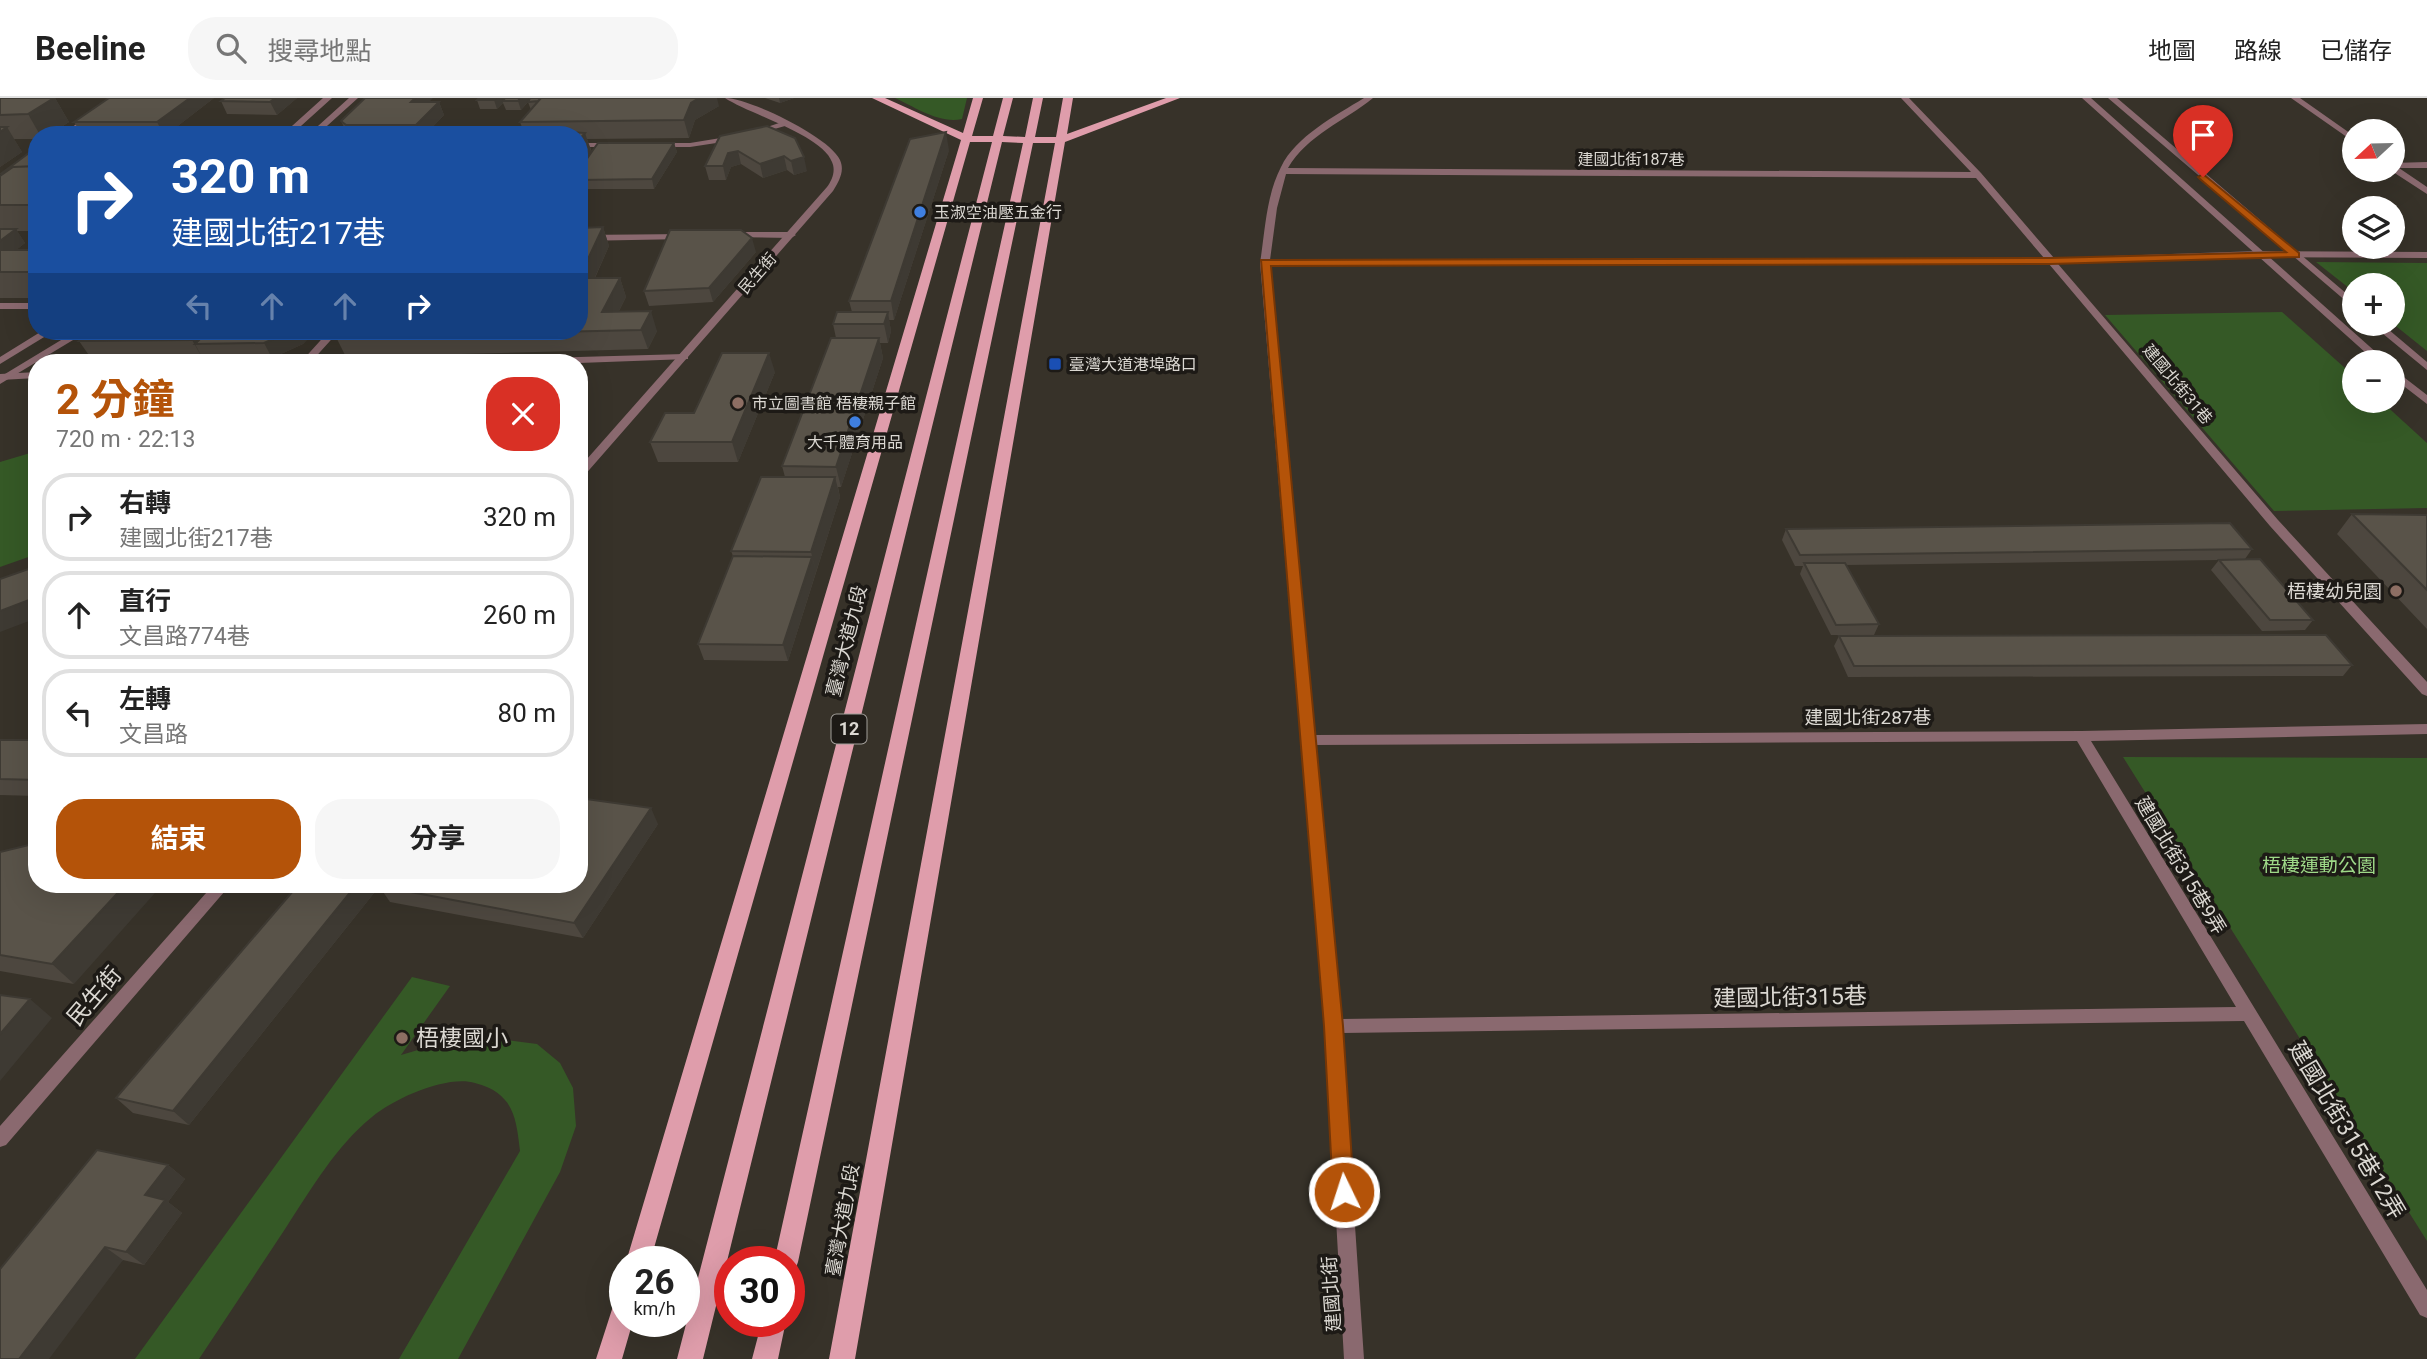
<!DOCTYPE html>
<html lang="zh-TW">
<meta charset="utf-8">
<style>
:root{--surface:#fff;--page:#f6f6f6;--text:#222;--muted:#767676;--line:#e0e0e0;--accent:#b45309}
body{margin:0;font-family:Roboto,"Noto Sans TC",sans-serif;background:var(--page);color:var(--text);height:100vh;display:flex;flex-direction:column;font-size:26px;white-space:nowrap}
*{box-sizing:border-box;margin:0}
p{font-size:23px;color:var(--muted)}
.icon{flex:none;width:38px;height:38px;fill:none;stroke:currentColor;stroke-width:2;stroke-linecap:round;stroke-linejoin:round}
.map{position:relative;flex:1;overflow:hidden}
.sheet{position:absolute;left:28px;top:256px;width:560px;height:539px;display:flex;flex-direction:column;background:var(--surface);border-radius:28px;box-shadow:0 7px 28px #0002}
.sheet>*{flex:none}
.banner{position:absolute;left:28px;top:28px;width:560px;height:214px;border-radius:28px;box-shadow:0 7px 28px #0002;background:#1a4fa0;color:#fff;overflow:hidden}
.needle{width:46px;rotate:248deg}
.fabs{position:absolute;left:2342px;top:21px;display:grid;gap:14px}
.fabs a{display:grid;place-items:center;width:63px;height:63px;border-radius:50%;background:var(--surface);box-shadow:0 7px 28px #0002;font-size:35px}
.speed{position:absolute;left:609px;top:1148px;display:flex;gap:14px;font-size:35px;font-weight:700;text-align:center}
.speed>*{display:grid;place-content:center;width:91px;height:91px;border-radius:50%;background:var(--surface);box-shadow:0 7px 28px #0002;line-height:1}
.speed small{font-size:18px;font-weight:400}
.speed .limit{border:10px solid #d22;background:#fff;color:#111}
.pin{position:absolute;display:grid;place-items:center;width:60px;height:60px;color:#fff;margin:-72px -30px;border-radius:50% 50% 50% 0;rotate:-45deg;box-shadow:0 0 7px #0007}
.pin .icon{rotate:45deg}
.me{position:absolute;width:77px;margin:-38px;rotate:356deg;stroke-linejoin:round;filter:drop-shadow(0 0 5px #0008)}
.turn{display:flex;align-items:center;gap:24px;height:147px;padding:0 28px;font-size:32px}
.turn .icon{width:91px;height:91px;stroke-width:2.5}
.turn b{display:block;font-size:49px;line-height:60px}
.lanes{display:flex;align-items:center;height:66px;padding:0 28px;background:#0003;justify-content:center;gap:35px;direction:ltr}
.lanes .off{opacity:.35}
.round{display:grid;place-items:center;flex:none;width:74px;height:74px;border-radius:28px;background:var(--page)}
.summary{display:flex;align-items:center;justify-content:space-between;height:119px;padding:0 28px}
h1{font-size:42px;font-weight:700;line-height:52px;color:var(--accent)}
.primary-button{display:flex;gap:14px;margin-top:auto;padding:14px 28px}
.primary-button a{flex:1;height:80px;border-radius:28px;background:var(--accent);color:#fff;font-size:28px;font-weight:700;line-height:80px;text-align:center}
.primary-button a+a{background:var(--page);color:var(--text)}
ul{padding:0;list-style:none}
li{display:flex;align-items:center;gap:21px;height:88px;margin:0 14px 10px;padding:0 14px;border:4px solid var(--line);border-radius:28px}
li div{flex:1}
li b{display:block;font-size:26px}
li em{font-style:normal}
header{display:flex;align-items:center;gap:42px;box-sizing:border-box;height:98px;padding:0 35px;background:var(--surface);border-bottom:2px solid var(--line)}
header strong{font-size:33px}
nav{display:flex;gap:38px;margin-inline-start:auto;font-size:24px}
.search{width:490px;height:63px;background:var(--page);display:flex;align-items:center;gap:18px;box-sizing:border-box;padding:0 24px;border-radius:28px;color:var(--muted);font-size:26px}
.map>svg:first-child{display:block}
</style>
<header>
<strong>Beeline</strong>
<div class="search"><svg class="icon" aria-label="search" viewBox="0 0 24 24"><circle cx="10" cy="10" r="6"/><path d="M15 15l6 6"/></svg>搜尋地點</div>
<nav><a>地圖</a><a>路線</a><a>已儲存</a></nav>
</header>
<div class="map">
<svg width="2427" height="1261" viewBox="0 0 2427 1261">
<rect width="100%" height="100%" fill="#373229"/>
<path fill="#355926" d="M895 0H967L962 21C939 26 915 9 895 0Z
M2316 164 2427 165V253L2392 225V187H2354V194Z
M2282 214 2354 278V303H2381L2427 345V410L2274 413 2105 217Z
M37 353V456L0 469V364Z
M2123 659 2427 660V1143Z
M412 879 450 888 401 957 452 942 477 938 537 946 560 965 573 990 576 1028 560 1074 458 1261H399L520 1053C516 1018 513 995 475 985 447 977 395 1000 372 1019 336 1048 312 1090 287 1128 258 1172 228 1217 199 1261H135Z"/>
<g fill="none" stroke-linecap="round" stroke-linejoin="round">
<path fill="#8a696f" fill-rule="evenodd" d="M113 0H122L71 37H61Z
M1364 0H1373C1345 23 1307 37 1288 70L1971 74 1901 0H1909L1981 75 2054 160 2259 153 2427 154V160L2259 159 2058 166 2278 422 2427 584V598L2422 596 2270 428 2049 166 1270 168 1314 637 2081 633 2427 626V636L2091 643 2427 1192V1220L2420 1217 2244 923 1342 935 1364 1261H1344L1325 928 1260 165C1265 134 1266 98 1281 69 1296 38 1335 18 1364 0ZM1286 76 1976 80 2044 160 1270 162 1277 110ZM2077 643 2236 909 1341 921 1315 647Z
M2291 0H2300L2354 38V44Z
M782 24 786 26 785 28 753 37 749 35Z
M733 38H736V42L690 49H656L652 47 656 45H690Z
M579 45H615L619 47 615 49H579Z
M2427 64V70H2399L2427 89V96L2390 72 2392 65Z
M729 134H791L796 137 791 140 726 139 724 137Z
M688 136V140L685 141 579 143V137Z
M0 205H37V211H0Z
M329 233H339L311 264H301Z
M684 256 688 257V261L579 265 499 264 504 261Z
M37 274V280L0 282V276Z"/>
<path fill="#8a696f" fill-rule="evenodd" d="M323 0H332L291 37H282Z
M349 0H358L317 37H308Z
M725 0C749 0 830 39 840 62 845 73 839 83 833 93L583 379 579 380V370L827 89C832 82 836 73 832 64 822 37 749 16 725 0Z
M2082 0H2091L2387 264H2376Z
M2108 0H2117L2354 202V210Z
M2371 226H2382L2427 264V272Z
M42 233H54L0 266V259Z
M76 233H88L0 286V279Z
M2392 270 2427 297V306L2392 279Z
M214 786H231L6 1047 0 1049V1028Z"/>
<path fill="#df9dab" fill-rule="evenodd" d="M872 0H885L963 35 973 0H983L972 38H993L1003 0H1013L1003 38 1025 39 1033 0H1043L1035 39H1056L1063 0H1073L1067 36 1166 0H1180L1065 44 855 1261H829L1055 45H1033L798 1164 795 1172 789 1175V1164H774L1023 45 1002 44 703 1261H677L992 44H970L650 1164H626L961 42Z
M625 1196V1223H633L622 1261H596L616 1199Z
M762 1223H786L778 1261H752Z"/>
</g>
<path fill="#4d473f" d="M0 0H55L69 24 49 37H37V41H14L22 54 0 69Z
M214 0 166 37H82L74 24Z
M225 0H297L277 17 227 16 221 3Z
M765 0H794L780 5Z
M477 2 719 8 695 22 689 40 587 41 592 54 674 45 677 54 654 91H579V37H525L520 24 531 12 528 4 521 12H506L503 5 497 11H480Z
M430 4H439L444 17 425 37H348L341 23Z
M767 28 807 73 794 77 787 72 763 80 741 66 731 69 726 82H709L705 68Z
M37 49V133H17L25 145 16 152H37V200H0V78L3 76 2 75Z
M949 52 894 222H889L891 233 888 245H880L883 260 841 389H838L840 399 788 563 704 562 698 546 733 458 731 453 785 379 782 368 836 240 833 226 852 214 849 203Z
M603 129 609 148 595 180H620L626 199 619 213 657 233 648 251 346 259 336 239Z
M756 154 713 204 649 208 644 193Z
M91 233H315L303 246 272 260 93 263 79 243Z
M775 274 738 364H658L650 344 694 315Z
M2352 416 2427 417V531L2337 436Z
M1786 431 2252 451 2245 461 2313 522 2305 532 2262 533 2211 472 2219 462 1846 467 1879 526 1874 537H1831L1800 476 1803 468H1795L1782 442Z
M1839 538 2352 567 2343 578 1848 579 1834 548Z
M37 640V698L0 697V642H35Z
M658 726 583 840 390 804 379 788Z
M0 754 74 886 0 873Z
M378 790 189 1027 133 1015 116 1000Z
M168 1067 185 1081 168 1104 182 1115 144 1167 123 1162 0 1261Z"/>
<path fill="#3e3a33" d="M55 0 69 24 49 37H40L28 16Z
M190 0H214L166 37H164L157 24Z
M275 0H297L277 17 270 4Z
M415 0H433L417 17 411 4Z
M496 0H508L503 3V5L497 11 494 2Z
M520 0H531L521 12 518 3Z
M699 0H717L719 8 695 22 689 40 684 22 691 5Z
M779 0H794L780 5Z
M439 4 444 17 425 37H421L416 27Z
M7 29 22 54 0 69V34Z
M946 34 949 52 894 222 891 203Z
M585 35 593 59 579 78V42Z
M674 45 677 54 654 91 652 81Z
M738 53 741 66 731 69 726 82 723 68 728 55Z
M784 58 787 72 763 80 760 66Z
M804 59 807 73 794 77 791 63Z
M37 102V117L31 107Z
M603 129 609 148 586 199 579 180Z
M16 131 25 145 0 165V143Z
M752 140 756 154 713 204 709 190Z
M620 180 626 199 609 233 602 214Z
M651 213 657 233 648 251 641 232Z
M888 214 891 233 888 245 884 226Z
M201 233H231L195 246 203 261 192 242Z
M292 233H315L303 246 272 260 264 245Z
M879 240 883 260 841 389 836 369Z
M769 255 775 274 738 364 732 344Z
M835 379 840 399 816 474 811 454Z
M812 459 816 474 788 563 783 547Z
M37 499V520L0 534V513Z
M651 710 658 726 583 840 574 825Z
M126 786H163L74 886 52 866Z
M357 786H374L378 790 189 1027 173 1013Z
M30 901 52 920 0 983V936Z
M168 1067 185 1081 168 1104 182 1115 144 1167 126 1154 145 1097Z
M105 1149 123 1162 49 1261H19Z"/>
<path fill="#595349" stroke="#3e3a33" stroke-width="2" d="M0 0H54L28 16 0 17Z
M109 0H190L157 24H74Z
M225 0H275L270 4 221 3Z
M365 0H415L411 4H439L416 27H346L341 23Z
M479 0H496L494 2H477Z
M505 0H520L518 3H503Z
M530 0H541L538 3 528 4Z
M541 0H699L691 5 684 22 520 24Z
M767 28 795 40 804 59 791 63 784 58 760 66 738 53 728 55 723 68H705L720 38Z
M0 29H7L0 34Z
M570 34 585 35 579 42V37H569Z
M946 34 891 203H849L910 41Z
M598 45H674L652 81 579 82V72Z
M37 49V68L13 69 4 75H2Z
M37 68V102L31 107H0V78L13 69Z
M603 129 579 180H620L602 214 651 213 641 232 336 239V233H579V130Z
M0 131H16L0 143Z
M670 132H741L752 140 709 190 644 193Z
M0 152H37V174H0Z
M837 214H888L884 226H833Z
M91 233H201L192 242 79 243Z
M208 233H292L264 245 195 246Z
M831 240H879L836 369 782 368Z
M722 255H769L732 344H650L665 315H694Z
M761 379H835L811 454 731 453Z
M2352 416 2427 417V492Z
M2230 425 2252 451 1800 457 1786 431Z
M733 458 812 459 783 547 698 546Z
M2260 461 2313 522H2270L2219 462Z
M1804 465H1845L1879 526 1836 527Z
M37 468V499L0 513V481Z
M2326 537 2352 567 1854 568 1839 538Z
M37 640V682L0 681V642H35Z
M579 700 651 710 574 825 379 788 381 786H579Z
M37 745V786H126L52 866 0 857V754Z
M299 786H357L173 1013 116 1000Z
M0 897 30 901 0 936Z
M97 1052 168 1067 145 1097 165 1102 126 1154 105 1149 19 1261H0V1171Z"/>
<path fill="#b45309" stroke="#753606" stroke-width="2" d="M2203 76 2299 155V159L2050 166 1271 168 1343 928 1354 1094 1351 1102 1344 1105 1336 1102 1333 1094 1324 928 1261 162 2050 160 2286 154 2200 81 2198 79Z"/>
<g fill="#3f7fe0" stroke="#1d1a16" stroke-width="2.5">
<circle cx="920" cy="114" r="7"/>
<circle cx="855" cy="324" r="7"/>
</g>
<rect fill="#1a4fb4" stroke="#1d1a16" stroke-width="2.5" x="1048" y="259" width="14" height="14" rx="3.5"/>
<g fill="#8d6e63" stroke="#1d1a16" stroke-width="2.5">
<circle cx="738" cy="305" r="7"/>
<circle cx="2396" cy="493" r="7"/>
<circle cx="402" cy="940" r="7"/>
</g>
<g text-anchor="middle" stroke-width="7" stroke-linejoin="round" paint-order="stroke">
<g font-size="16" fill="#dbd8d2" stroke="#1d1a16">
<text x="1631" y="67">建國北街187巷</text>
<text transform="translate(757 175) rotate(-49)" y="6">民生街</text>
<text transform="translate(2178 286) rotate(50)" y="6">建國北街31巷</text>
</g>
<g font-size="16" fill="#dbd8d2" stroke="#1d1a16" text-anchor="start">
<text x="934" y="120">玉淑空油壓五金行</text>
<text x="1069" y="272">臺灣大道港埠路口</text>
<text x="752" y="311">市立圖書館 梧棲親子館</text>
<text x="855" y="350" text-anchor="middle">大千體育用品</text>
</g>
<rect fill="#1d1a16" stroke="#a29f9a" stroke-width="2" x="831.5" y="616.5" width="35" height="29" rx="5"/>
<g font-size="18" font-weight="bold" fill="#dbd8d2">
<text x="849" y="637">12</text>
</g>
<g font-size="19" fill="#dbd8d2" stroke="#1d1a16" text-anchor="end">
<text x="2382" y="500">梧棲幼兒園</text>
</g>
<g font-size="19" fill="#dbd8d2" stroke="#1d1a16">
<text transform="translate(846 543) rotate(-76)" y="7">臺灣大道九段</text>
<text x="1868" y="626">建國北街287巷</text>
<text transform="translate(2181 767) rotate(59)" y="7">建國北街315巷9弄</text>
<text transform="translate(842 1122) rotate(-80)" y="7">臺灣大道九段</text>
<text transform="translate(1331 1196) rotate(-94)" y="7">建國北街</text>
</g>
<g font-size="19" fill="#9ed988" stroke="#1d1a16">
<text x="2319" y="774">梧棲運動公園</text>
</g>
<g font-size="23" fill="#dbd8d2" stroke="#1d1a16">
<text transform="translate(94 898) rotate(-49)" y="8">民生街</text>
<text transform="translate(1790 899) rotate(-1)" y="8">建國北街315巷</text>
<text transform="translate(2347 1032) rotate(59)" y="8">建國北街315巷12弄</text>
</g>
<g font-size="23" fill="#dbd8d2" stroke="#1d1a16" text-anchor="start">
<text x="416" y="948">梧棲國小</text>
</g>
</g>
</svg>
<div class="fabs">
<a><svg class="needle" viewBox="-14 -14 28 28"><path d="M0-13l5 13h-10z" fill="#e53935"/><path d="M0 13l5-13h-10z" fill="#767676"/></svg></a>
<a><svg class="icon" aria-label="layers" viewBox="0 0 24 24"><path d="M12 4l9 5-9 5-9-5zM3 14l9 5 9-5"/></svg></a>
<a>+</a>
<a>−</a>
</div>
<div class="speed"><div>26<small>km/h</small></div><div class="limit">30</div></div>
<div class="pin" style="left:2203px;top:79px;background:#d93025"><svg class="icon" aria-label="arrive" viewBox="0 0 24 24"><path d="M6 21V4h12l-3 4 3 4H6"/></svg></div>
<svg class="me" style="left:1344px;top:1094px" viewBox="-20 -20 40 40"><circle r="17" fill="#b45309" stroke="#fff" stroke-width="3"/><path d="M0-11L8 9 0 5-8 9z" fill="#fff"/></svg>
<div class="banner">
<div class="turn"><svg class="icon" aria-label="right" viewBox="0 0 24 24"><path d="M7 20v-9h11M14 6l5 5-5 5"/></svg><div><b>320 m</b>建國北街217巷</div></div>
<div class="lanes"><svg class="icon off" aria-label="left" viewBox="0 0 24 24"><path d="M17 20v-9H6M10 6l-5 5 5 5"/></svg><svg class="icon off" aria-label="ahead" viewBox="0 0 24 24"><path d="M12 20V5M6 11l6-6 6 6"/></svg><svg class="icon off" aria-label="ahead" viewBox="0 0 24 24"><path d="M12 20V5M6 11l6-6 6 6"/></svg><svg class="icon" aria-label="right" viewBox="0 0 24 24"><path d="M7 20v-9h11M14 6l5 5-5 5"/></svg></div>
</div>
<section class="sheet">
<div class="summary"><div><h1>2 分鐘</h1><p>720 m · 22:13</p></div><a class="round" style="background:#d93025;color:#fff"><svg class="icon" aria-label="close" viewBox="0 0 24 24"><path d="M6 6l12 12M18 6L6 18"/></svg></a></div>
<ul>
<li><svg class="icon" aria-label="right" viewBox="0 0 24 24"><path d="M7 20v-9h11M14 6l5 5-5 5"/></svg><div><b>右轉</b><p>建國北街217巷</p></div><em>320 m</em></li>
<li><svg class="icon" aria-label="ahead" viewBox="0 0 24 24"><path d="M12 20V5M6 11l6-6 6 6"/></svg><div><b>直行</b><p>文昌路774巷</p></div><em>260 m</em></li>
<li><svg class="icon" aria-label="left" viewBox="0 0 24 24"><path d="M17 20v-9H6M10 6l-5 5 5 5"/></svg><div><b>左轉</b><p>文昌路</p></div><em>80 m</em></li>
</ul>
<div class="primary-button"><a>結束</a><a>分享</a></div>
</section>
</div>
